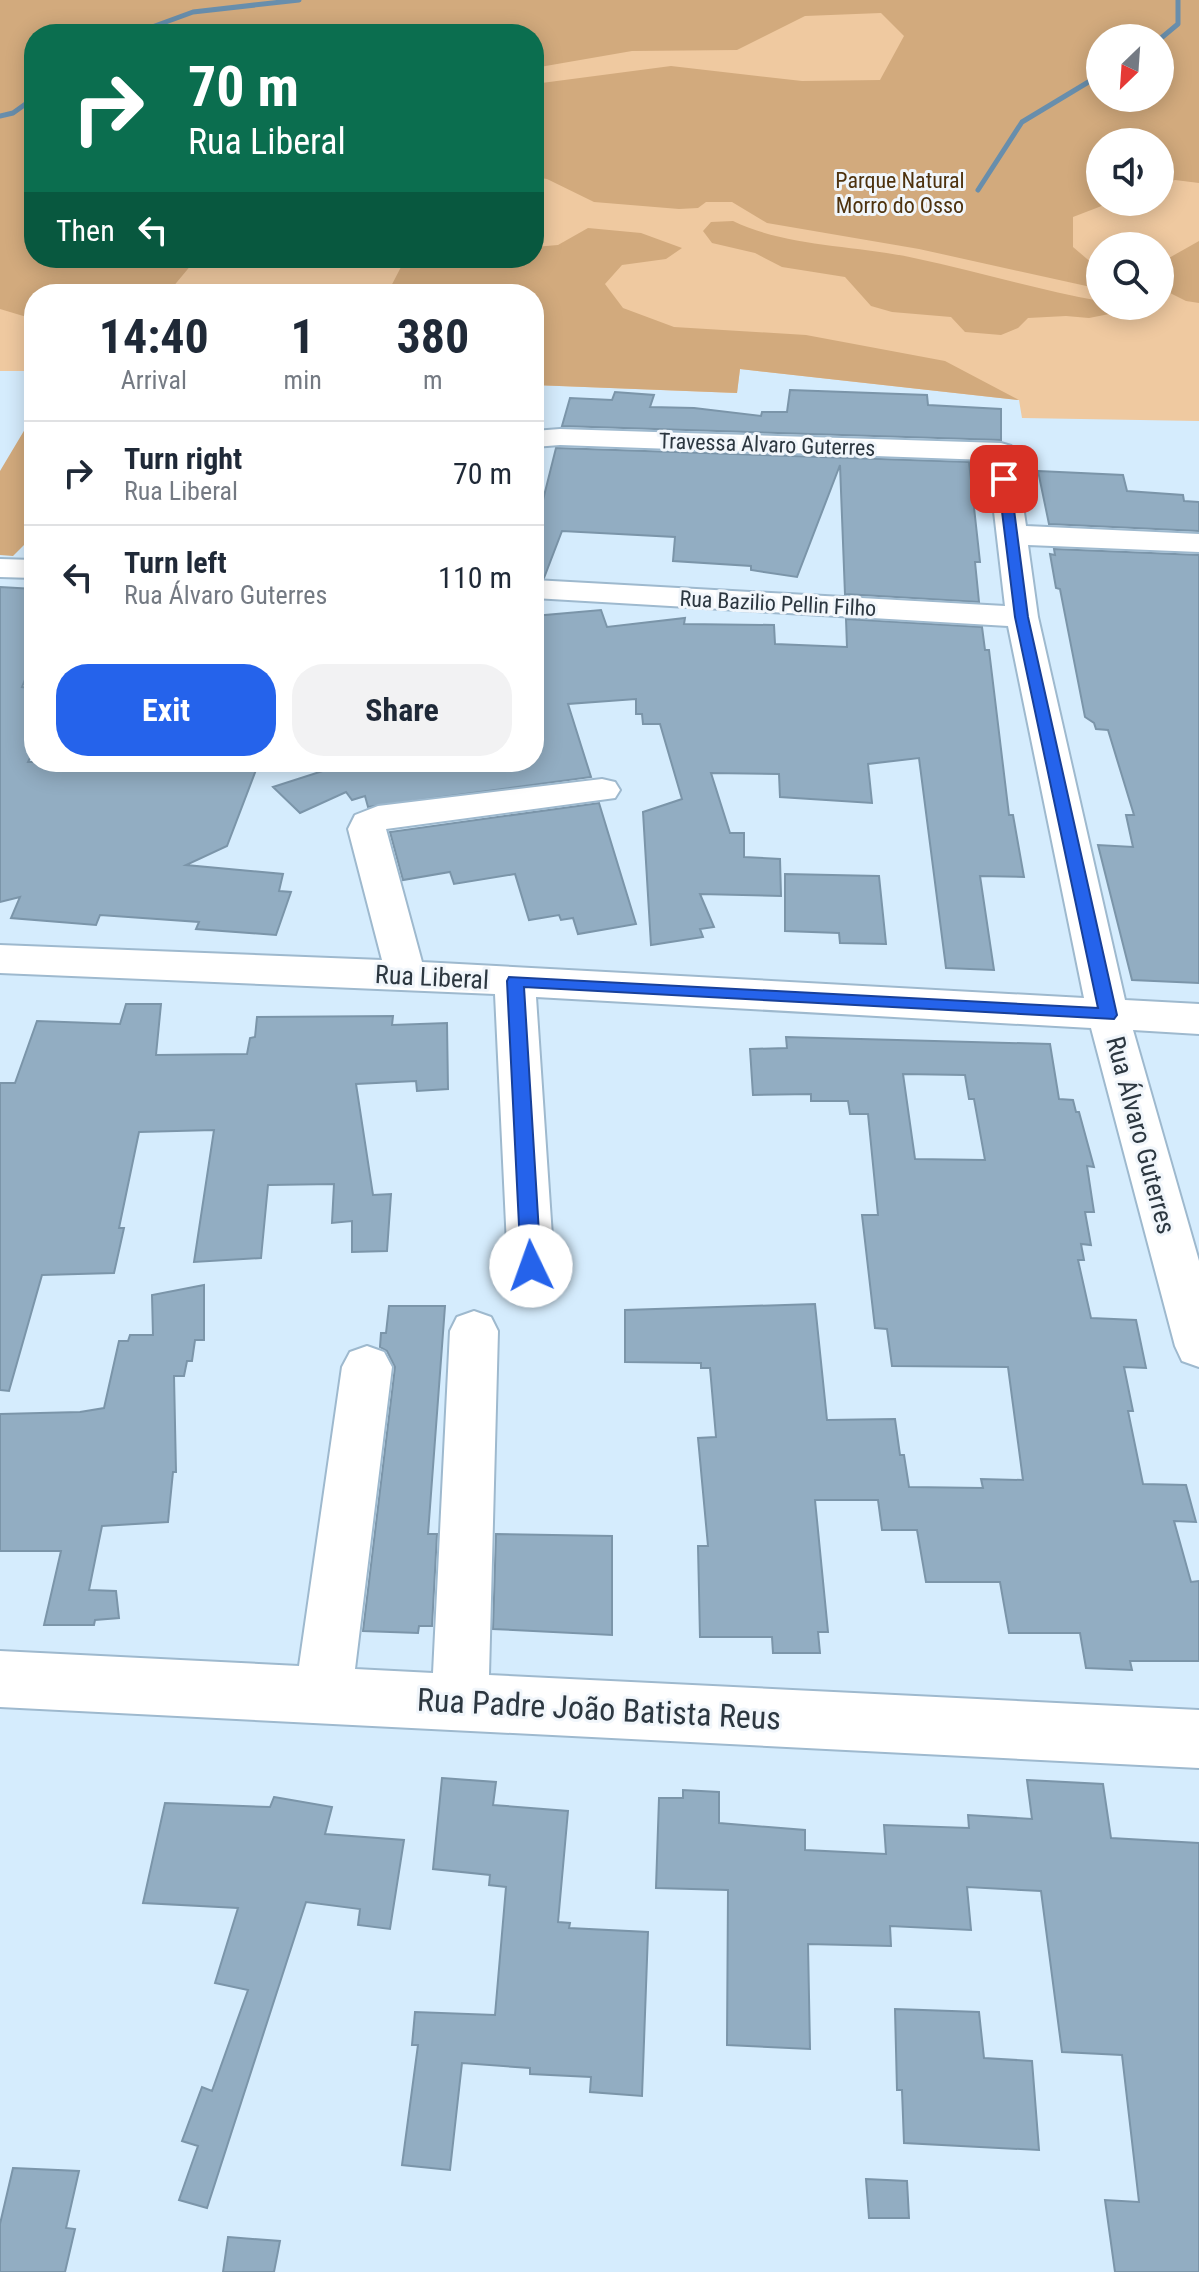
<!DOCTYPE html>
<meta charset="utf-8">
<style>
:root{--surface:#fff;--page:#f2f2f3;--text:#1f2937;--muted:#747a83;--line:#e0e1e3;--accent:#2563eb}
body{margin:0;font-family:"Roboto Condensed",sans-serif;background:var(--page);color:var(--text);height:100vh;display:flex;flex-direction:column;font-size:30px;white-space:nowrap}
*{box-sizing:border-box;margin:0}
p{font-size:26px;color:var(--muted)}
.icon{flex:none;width:44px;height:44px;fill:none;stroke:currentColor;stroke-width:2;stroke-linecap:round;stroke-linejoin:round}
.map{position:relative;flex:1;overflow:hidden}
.details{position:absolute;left:24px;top:284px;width:520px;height:488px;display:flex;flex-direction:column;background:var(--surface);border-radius:32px;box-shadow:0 4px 20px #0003}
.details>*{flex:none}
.top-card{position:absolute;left:24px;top:24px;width:520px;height:244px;border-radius:32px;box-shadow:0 4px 20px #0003;background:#0b6e4f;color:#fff;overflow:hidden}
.needle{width:52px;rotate:205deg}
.controls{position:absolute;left:1086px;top:24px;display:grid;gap:16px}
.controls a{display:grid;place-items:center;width:88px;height:88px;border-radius:50%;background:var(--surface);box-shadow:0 4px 20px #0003;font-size:40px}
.pin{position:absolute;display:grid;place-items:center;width:68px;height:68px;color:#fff;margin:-34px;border-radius:16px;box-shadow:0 4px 12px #0006}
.me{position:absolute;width:88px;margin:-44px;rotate:357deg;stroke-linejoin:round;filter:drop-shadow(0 0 6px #0008)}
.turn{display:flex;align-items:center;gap:28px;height:168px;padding:0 32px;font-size:36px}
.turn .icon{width:104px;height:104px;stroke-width:2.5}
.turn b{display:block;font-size:56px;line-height:68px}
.then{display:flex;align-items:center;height:76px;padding:0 32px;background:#0003;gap:16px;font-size:30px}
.eta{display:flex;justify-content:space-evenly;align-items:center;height:136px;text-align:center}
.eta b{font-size:48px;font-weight:700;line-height:56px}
.action{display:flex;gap:16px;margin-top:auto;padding:16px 32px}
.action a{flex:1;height:92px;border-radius:32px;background:var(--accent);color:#fff;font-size:32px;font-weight:700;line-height:92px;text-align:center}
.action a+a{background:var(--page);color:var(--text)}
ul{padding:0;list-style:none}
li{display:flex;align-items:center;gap:24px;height:104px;padding:0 32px;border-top:2px solid var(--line)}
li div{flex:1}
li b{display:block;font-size:30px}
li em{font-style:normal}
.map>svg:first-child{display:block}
</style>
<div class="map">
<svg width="1199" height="2272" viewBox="0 0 1199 2272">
<rect width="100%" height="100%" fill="#d5ecfd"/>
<path fill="#efc9a0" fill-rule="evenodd" d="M0 0H1199V421L1022 418 1019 400 740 369 737 393 534 385V294H34V371H0ZM34 34H534V258H34ZM1100 38H1160V98H1100ZM1100 142H1160V202H1100ZM1100 246H1160V306H1100Z"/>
<path fill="#d2aa7d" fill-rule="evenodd" d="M0 0H1199V183L1175 180 1160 185V142H1100V202H1112L1073 217V247L1100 270V289L919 249 767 223 732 202H706L698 208 679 209 594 202 547 179 534 177V84L671 66 802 81 880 80 904 36 881 13 805 16 737 50 632 51 534 68V34H34V258H197L167 294H34L33 340 30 318 0 309ZM1100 38H1160V98H1100Z
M733 221C787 247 855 245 914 258 976 271 1037 290 1100 301V306L1140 308 1089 318 1066 316 1028 318 1018 328 1001 335 965 332 951 317 892 312 871 306 845 277 782 267 755 253 712 243 703 231 711 222Z
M588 228 641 233 682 248 666 259 622 265 605 284 623 308 674 327 806 335 945 361 1019 400 740 369 737 393 534 385V294H387L401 267 393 258H534V247L558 245Z
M1199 241V303L1186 301 1160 288V263Z
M34 414V535L13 556 0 555V471Z"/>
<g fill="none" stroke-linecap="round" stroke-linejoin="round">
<path stroke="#688eac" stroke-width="5" d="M133 34 193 12 299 0
M1160 39 1178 24V0
M0 116 13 113 34 98
M978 190 1022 122 1100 75"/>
</g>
<path fill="#92adc2" stroke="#7b95a9" stroke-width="2" fill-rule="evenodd" d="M790 390 927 395 928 405 1001 409V440L562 426 570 398 612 400 615 392 654 395 650 407 694 408 761 416 762 412H787Z
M556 448 969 462 980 562H975L979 602 845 594 840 465 797 577 751 570V566L673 561 675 537 562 531 544 578 534 577V507L541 508Z
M1038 471 1123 475 1127 491 1183 495 1184 501 1199 502V531L1049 524Z
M1054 549 1199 555V983L1132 980 1098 845 1133 847 1126 815H1134L1108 730 1096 729 1094 723 1085 717 1060 589 1056 588 1050 554 1055 555Z
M0 587 34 589V658L22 687 34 688V750L28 762H166L164 768 217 771 236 762H259L227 846 186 865 283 874 279 891 291 892 276 935 196 929 199 922 100 915 96 925 11 918 20 897 0 902Z
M601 610 607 627 685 618 684 624 774 625 775 644 847 647 846 619 982 627 985 650H989L1009 815H1013L1024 877 980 876 994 970 946 968 919 758 868 764 872 803 780 797 779 774 711 773 730 833H744V857L780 859 781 896 700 894 714 927 700 929 703 937 651 945 643 812 682 799 660 724H643L642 714H636V699L568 704 591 777 368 807 365 796 352 800 346 792 300 813 273 787 329 769 324 762H534V616Z
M599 803 636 924 578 934 573 918 561 920 559 915 529 920 515 874 454 884 450 872 403 880 390 832Z
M785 874 879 876 886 944 840 943 839 933 785 931Z
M126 1004H161L156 1055 247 1054 250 1038 255 1037 257 1017 393 1016 392 1025 447 1023 448 1089 417 1091 416 1081 356 1084 373 1195 391 1194 387 1251 352 1252V1221L332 1223 334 1184 268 1185 261 1258 194 1262 214 1130 139 1132 119 1228H124L114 1273 42 1275 9 1391 0 1390V1083H15L37 1021 120 1024Z
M786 1037 1050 1044 1059 1099 1073 1100 1076 1112H1079L1094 1167 1087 1166 1094 1212H1085L1091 1245 1081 1244 1084 1260H1078L1091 1318 1136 1320 1146 1368 1124 1367 1133 1411H1128L1143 1484 1186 1485 1196 1522 1174 1521 1191 1582 1199 1581V1661H1130L1132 1670 1086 1668 1080 1633H1009L1000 1582H926L917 1530H882L878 1500H815L828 1632H818L820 1653H773L772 1637H700L698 1546H708L698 1438 716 1437 710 1368H701V1363L625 1362V1310L815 1304 827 1420 895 1419 900 1455H904L909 1487 983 1488 981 1479 1023 1480 1008 1367 892 1366 887 1329 875 1328 862 1215H878L868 1114H850L848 1101H811V1094L753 1095 750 1049 787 1048ZM903 1074 965 1075 969 1099H974L985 1160 915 1159Z
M204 1285V1340H195L192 1361H187L184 1376H174L176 1472H173L168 1522 102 1526 89 1590 116 1591 119 1618 95 1620 94 1625H44L61 1551H0V1414L80 1412 104 1408 119 1341H128L130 1335H153L152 1295Z
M389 1306H445L428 1534H437L432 1626H419L418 1633 363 1631 395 1367 387 1351 380 1347 381 1333H386Z
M496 1534 612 1536V1635L493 1629Z
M442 1778 496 1782 493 1805 568 1811 558 1922 570 1923 569 1928 648 1932 642 2096 590 2092 591 2077 530 2074V2068L462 2063 450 2170 402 2165 418 2045H412L415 2012 495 2015 506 1887 489 1885 490 1875 433 1869Z
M1027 1780 1103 1784 1111 1838 1199 1843V2272H1115L1105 2200 1139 2202 1122 2055 1062 2052 1041 1891 967 1887 971 1930 890 1926 891 1946 808 1944 810 2049 727 2045 728 1890 656 1888 659 1798H683V1790L719 1792V1823L805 1830V1850L886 1854 884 1825 969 1828 968 1815 1032 1819Z
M274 1797 332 1807 325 1834 404 1840 390 1929 358 1925 360 1909 306 1902 207 2208 179 2200 198 2146 182 2141 202 2087 212 2091 248 1990 215 1983 238 1908 143 1903 165 1803 270 1807Z
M895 2009 979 2012 984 2058 1032 2061 1039 2150 904 2143 902 2090H897Z
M13 2168 79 2171 66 2228 75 2229 65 2272H0V2224Z
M866 2179 907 2181 909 2218H869Z
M228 2237 280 2241 274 2272H223Z"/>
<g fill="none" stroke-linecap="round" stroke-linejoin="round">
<defs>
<path id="minor" d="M560 429 1001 443 1011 446 1015 452 1026 526 1199 534V552L1028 545 1038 617 1125 1000 1199 1004V1034L1133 1030 1199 1261V1367L1182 1361 1175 1346 1091 1028 536 997 554 1266 548 1280 531 1285 514 1280 508 1266 495 994 0 973V945L382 960 348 829 355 815 378 806 602 779 615 782 620 790 615 798 386 829 422 962 1084 998 1008 626 534 598V580L1005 606 988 460 560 445 534 447V431Z
M0 559 34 560V578L0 577Z
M474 1311 491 1317 498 1331 489 1675 1199 1710V1768L0 1707V1651L299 1666 342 1367 350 1352 367 1346 384 1352 392 1367 355 1669 433 1673 450 1331 457 1317Z"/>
</defs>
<use href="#minor" stroke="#9eb9ce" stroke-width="4"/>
<use href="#minor" fill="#fff" fill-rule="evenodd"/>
</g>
<path fill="#2563eb" stroke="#184099" stroke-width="2" d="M1004 476 1010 479 1028 617 1117 1015 1114 1019 524 987 541 1266 538 1272H524L521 1266 507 981 509 977 1098 1008 1015 617 998 479Z"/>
<g text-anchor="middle" stroke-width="6" stroke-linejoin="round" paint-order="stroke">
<g font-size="22" fill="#4e320e" stroke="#f1f6fb">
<text x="900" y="188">Parque Natural<tspan x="900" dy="25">Morro do Osso</tspan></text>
</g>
<g font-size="22" fill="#2c3740" stroke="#f1f6fb">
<text transform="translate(767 444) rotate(2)" y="8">Travessa Alvaro Guterres</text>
<text transform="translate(778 603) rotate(3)" y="8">Rua Bazilio Pellin Filho</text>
</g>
<g font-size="26" fill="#2c3740" stroke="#f1f6fb">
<text transform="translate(432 977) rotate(3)" y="9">Rua Liberal</text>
<text transform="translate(1141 1135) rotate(75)" y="9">Rua Álvaro Guterres</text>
</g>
<g font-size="32" fill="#2c3740" stroke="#f1f6fb">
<text transform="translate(599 1709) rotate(3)" y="11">Rua Padre João Batista Reus</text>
</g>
</g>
</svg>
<div class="controls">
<a><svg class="needle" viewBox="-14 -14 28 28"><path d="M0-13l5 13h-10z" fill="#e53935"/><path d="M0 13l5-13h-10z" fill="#747a83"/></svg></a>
<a><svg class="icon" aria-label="sound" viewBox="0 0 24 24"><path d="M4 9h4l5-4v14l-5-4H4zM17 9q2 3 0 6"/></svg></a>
<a><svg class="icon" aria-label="search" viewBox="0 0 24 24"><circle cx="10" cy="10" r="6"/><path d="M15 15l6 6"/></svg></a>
</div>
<div class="pin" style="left:1004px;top:479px;background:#d93025"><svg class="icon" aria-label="arrive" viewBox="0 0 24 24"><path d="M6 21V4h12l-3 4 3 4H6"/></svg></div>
<svg class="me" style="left:531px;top:1266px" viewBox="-20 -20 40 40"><circle r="19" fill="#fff"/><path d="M0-13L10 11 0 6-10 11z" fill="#2563eb"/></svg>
<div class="top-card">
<div class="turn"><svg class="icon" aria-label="right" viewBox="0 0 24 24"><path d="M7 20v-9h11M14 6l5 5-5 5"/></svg><div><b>70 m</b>Rua Liberal</div></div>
<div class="then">Then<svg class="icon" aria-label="left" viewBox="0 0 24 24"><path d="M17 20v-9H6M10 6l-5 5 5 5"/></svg></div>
</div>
<section class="details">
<div class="eta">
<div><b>14:40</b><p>Arrival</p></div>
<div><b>1</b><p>min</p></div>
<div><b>380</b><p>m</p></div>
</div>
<ul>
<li><svg class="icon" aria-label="right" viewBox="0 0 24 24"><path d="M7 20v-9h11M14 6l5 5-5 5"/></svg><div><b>Turn right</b><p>Rua Liberal</p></div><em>70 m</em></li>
<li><svg class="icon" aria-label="left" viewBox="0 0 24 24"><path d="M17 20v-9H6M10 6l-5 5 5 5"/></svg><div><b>Turn left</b><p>Rua Álvaro Guterres</p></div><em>110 m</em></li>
</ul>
<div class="action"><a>Exit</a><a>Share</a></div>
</section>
</div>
